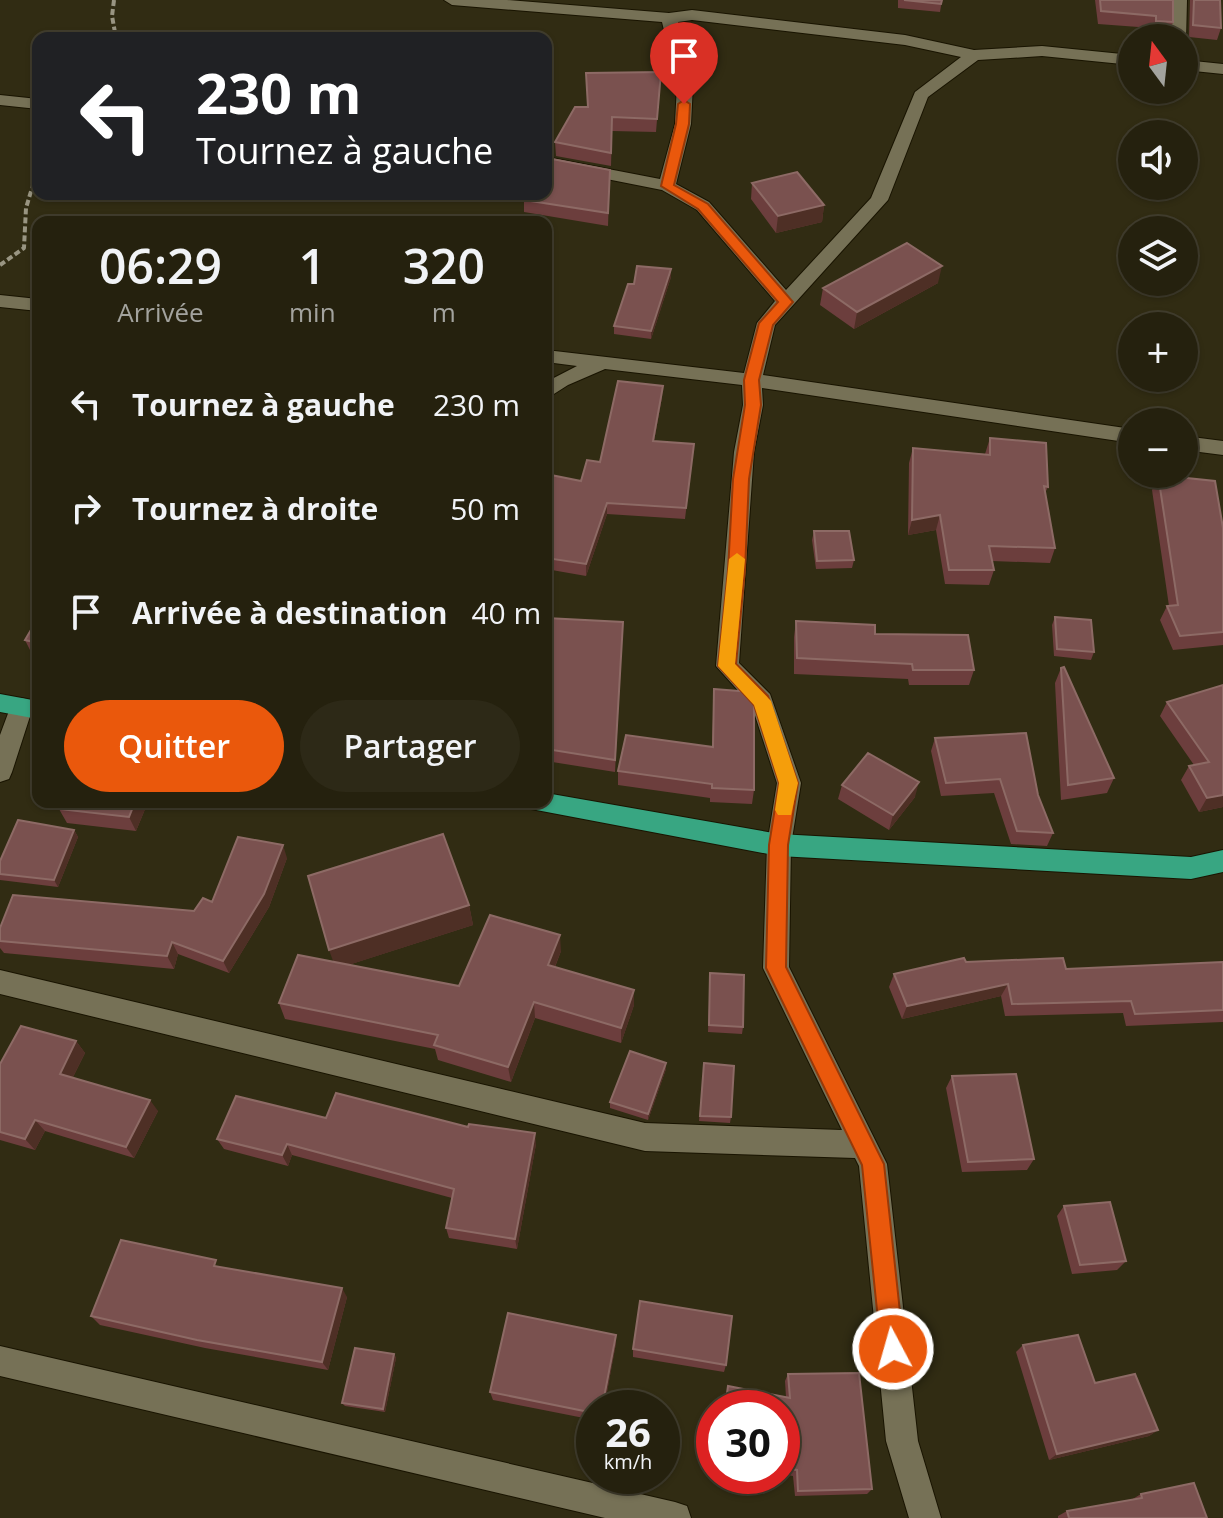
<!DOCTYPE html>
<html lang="fr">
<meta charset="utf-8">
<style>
:root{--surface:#25210e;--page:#2d2917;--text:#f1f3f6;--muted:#a3a39e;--line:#423e2e;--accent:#ea580c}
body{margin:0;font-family:"Open Sans",sans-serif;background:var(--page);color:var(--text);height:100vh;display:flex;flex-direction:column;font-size:30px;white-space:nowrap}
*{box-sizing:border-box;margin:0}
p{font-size:26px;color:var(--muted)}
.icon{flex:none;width:44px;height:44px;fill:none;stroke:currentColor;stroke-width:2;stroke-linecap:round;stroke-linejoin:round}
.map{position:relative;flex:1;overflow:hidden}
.sheet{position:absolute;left:32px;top:216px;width:520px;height:592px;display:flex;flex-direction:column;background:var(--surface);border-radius:16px;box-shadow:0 2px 6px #0004,0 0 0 2px var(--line)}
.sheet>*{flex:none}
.banner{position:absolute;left:32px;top:32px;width:520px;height:168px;border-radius:16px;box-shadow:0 2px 6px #0004,0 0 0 2px var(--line);background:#202124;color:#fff;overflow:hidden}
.needle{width:52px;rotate:345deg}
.controls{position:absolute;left:1118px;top:24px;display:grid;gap:16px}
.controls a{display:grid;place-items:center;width:80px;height:80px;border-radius:50%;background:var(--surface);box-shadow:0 2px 6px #0004,0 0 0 2px var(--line);font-size:40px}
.speed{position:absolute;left:576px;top:1390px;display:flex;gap:16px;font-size:40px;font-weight:700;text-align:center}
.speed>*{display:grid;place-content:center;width:104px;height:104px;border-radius:50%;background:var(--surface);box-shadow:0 2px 6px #0004,0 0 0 2px var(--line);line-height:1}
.speed small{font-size:20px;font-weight:400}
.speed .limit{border:12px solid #d22;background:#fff;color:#111}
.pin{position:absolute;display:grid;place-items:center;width:68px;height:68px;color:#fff;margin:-82px -34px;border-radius:50% 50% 50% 0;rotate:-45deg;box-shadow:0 0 8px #0007}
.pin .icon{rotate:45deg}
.me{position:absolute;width:88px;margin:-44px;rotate:354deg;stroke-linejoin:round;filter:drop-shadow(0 0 6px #0008)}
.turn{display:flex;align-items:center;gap:28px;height:168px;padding:0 32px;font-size:36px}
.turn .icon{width:104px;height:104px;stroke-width:2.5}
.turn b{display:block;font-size:56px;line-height:68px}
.eta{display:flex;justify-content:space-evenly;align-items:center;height:136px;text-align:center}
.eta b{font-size:48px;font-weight:600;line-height:56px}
.primary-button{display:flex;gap:16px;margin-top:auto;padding:16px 32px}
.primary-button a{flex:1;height:92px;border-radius:48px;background:var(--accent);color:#fff;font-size:32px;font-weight:600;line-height:92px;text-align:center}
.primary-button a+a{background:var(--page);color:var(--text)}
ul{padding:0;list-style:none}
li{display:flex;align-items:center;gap:24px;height:104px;padding:0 32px}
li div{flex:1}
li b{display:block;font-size:30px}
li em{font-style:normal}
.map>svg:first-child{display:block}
</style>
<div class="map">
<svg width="1223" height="1518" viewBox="0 0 1223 1518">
<rect width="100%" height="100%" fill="#312c13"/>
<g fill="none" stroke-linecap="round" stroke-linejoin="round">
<defs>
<path id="minor" d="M444 0H507L669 13 692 10 905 35 974 50 1042 46 1132 55V65L1042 56 978 60 928 97 888 200 775 325 763 375 1132 429V443L762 388 763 405 754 452 739 663 770 694 801 783 791 845 789 967 887 1164 918 1441 941 1518H909L886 1441 859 1166 855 1158 645 1151 0 994V970L645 1123 842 1130 763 968 767 845 777 783 752 706 716 666 734 452 743 405 742 385 605 369 568 385 546 399V382L577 366 546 362V350L744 373 757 323 775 301 697 210 662 190 546 167V157L660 179 675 124 677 84 662 22 452 5ZM692 20 905 45 961 57 915 92 871 198 786 290 709 202 676 184 691 124 693 84 678 22Z
M1171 0H1187L1186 41 1184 38H1172Z
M1184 60 1223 64V74L1184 70Z
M0 95 38 99V109L0 105Z
M0 295 38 299V311L0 307Z
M1184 436 1223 441V455L1184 450Z
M21 698 29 700 33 707 12 772 9 779 0 782V735L13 700Z
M0 1346 675 1502 687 1506 691 1518H605L0 1376Z"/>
<path id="major" d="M0 694 38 701V719L0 712Z
M546 793 779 834 1191 857 1223 850V872L1191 879 779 856 531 809 528 802H546Z"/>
</defs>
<use href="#minor" stroke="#191400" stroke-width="2"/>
<use href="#major" stroke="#191400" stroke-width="2"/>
<path stroke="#999582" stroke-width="4" stroke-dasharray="6 3" stroke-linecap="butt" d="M114 0 112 16 116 38
M0 265 24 248 26 208 38 168"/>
<use href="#minor" fill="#767156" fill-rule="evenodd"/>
<use href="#major" fill="#38a682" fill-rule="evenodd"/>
</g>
<path fill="#6c3e3d" d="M898 0H942L940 12 898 8Z
M1095 0H1173V22L1169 35 1152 33V28L1098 24Z
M1190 0H1220L1221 28 1217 40 1189 37Z
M661 72 656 132 612 131 611 166 556 156 555 142 587 107Z
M610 170 608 226 524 212V200Z
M752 183 824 205 822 222 776 233 751 199Z
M671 269V277L651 339 614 334V326L634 284Z
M938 283 854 329 820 305 823 288Z
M662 397 654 441 694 444 685 519 607 514 586 576 546 569V474L581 481Z
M990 438 1048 487 1045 493 1055 548 1050 563 992 561 994 570 989 585 945 584 936 530 908 535 909 463 913 448 985 454Z
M1158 475 1223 528V645L1173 650 1160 620 1167 606H1169L1152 490Z
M814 531 854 560 852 568 816 569 812 540Z
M1055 617 1094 652 1091 660 1054 656 1052 625Z
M38 618V655L32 654 25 640Z
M546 618 623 622 615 772 546 761Z
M796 621 875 634 974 670 969 685H909L908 679 794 674V637Z
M1061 668 1114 778 1107 793 1061 800 1055 683Z
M1223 685V807L1199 812 1181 780 1189 766 1194 765 1160 716 1167 702Z
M714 689 754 790 752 804 710 802V798L618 785V771L712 746Z
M935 738 1038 795 1053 833 1047 846 1011 844 994 793 941 796 931 751Z
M842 785 915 797 889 830 838 799Z
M148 802 136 831 67 823 59 809Z
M74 830 78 837 58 887 0 880V861Z
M287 858 269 907 229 973 178 954 174 969 4 953 0 948V928L194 911Z
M469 905 473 925 348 965 459 986 561 951 555 967 634 1005 621 1043 535 1018 511 1082 438 1060 435 1049 285 1019 279 1003 334 962Z
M966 962 1066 969 1223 962V1022L1126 1026 1123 1013 1005 1016 1001 996 902 1019 889 987 894 974Z
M710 973 743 1027 742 1034 708 1032Z
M76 1041 85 1053 73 1077 158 1111 134 1158 45 1131 35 1150 0 1140V1064Z
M666 1063V1069L648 1120 610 1108V1102Z
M704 1063 731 1117 730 1123 699 1121Z
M952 1076 1034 1159 1027 1170 962 1172 946 1088Z
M326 1118 536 1144 517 1249 449 1238 446 1228 452 1198 292 1155 288 1166 224 1149 217 1139Z
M1064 1206 1126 1261 1117 1270 1072 1274 1057 1216Z
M221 1267 347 1297 328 1370 205 1348 100 1325 91 1316Z
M616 1335V1343L604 1408H594V1420L493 1400 490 1392Z
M1023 1345 1095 1383 1158 1430 1149 1436 1049 1460 1016 1352Z
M633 1349 726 1365 724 1372 633 1357Z
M394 1354 396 1358 385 1412 345 1406 342 1403Z
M788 1374 872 1489 867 1494 795 1496 793 1476 782 1474V1408H723L728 1386 786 1397 785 1381Z
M1141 1494 1207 1518H1058V1516L1067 1511 1131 1500Z"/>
<path fill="#4e2f25" d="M824 205 822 222 776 233 778 216Z
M942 266 938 283 854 329 857 312Z
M671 269V277L651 339V331Z
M663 386 662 397 652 452 653 441Z
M607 503V514L586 576V564Z
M940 515 936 530 908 535 912 520Z
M919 782 915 797 889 830 893 815Z
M1223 795V807L1199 812 1207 798Z
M135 802H148L136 831 129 817Z
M74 830 78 837 58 887 54 880Z
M283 845 287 858 269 907 229 973 223 961Z
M469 905 473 925 336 969 329 950Z
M560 935 561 951 549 981 548 965Z
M172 942 178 954 174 969 167 956Z
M1008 984 1001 996 902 1019 907 1006Z
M634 990V1005L621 1043V1028Z
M534 1002 535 1018 511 1082 508 1067Z
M76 1041 85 1053 69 1085 60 1074Z
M666 1063V1069L648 1120V1114Z
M150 1100 158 1111 134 1158 126 1147Z
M35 1120 45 1131 35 1150 25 1139Z
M535 1133 536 1144 517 1249 515 1239Z
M287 1144 292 1155 288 1166 282 1155Z
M342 1288 347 1297 328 1370 322 1362Z
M616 1335V1343L604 1408H602Z
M394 1354 396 1358 385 1412 383 1409Z
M1158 1430 1149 1436 1049 1460 1057 1454Z"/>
<path fill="#7a514f" stroke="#8d6a65" stroke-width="2" d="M904 0H942L941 4Z
M1100 0H1173V22L1156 21V16L1101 11Z
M1194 0H1220L1221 28 1193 25Z
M661 72 657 119 612 117 611 153 555 142 575 107H588L586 73Z
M547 158 610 170 608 213 524 200 527 194H546V160Z
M797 172 824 205 778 216 752 183Z
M907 243 942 266 857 312 823 288Z
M637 266 671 269 651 331 614 326 628 284H634Z
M618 381 663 386 653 441 694 444 686 508 607 503 586 564 546 558V474L581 481 587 460 600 462Z
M990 438 1046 443 1048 487 1044 486 1055 548 989 546 994 570H949L940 515 912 520 913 448 990 455Z
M1158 475 1215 481 1223 528V632L1180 636 1167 606 1178 605Z
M814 531H849L854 560 817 561Z
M1055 617 1091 620 1094 652 1057 649Z
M38 618V643L25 640Z
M546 618 623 622 615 760 546 749Z
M796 621 875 625V634L968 635 974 670H913L912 664 797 658Z
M1064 667 1114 778 1068 785 1061 668Z
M1223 685V795L1207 798 1189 766 1209 762 1167 702Z
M714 689 751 692 754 701V790L712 788V784L618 771 626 735 713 747Z
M1026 733 1038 795 1053 833 1017 831 1000 779 946 783 935 738Z
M868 753 919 782 893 815 842 785Z
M62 802H135L129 817 59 809Z
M18 820 74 830 54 880 0 874V861Z
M443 834 469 905 329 950 308 876Z
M238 837 283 845 264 894 223 961 172 942 167 956 0 941V928L13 895 194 911 203 898 212 902Z
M490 915 560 935 548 965 634 990 621 1028 534 1002 508 1067 434 1045 438 1035 279 1003 298 955 459 986Z
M964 958 966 962 1063 958 1066 969 1223 962V1010L1135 1014 1131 1001 1012 1004 1008 984 907 1006 894 974Z
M710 973 744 975 743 1027 709 1025Z
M21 1026 76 1041 60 1074 150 1100 126 1147 35 1120 25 1139 0 1132V1064Z
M630 1051 666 1063 648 1114 610 1102Z
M704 1063 734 1066 731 1117 700 1116Z
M1016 1074 1034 1159 968 1162 952 1076Z
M336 1093 468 1127 469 1124 535 1133 515 1239 446 1228 454 1189 287 1144 282 1155 217 1139 236 1096 326 1118Z
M1110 1202 1126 1261 1080 1265 1064 1206Z
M121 1240 216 1260 214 1266 342 1288 322 1362 197 1340 91 1316Z
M640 1301 732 1316 726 1365 633 1349Z
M508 1313 616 1335 602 1408H594V1413L490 1392Z
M1078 1335 1095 1383 1135 1374 1158 1430 1057 1454 1023 1345Z
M355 1348 394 1354 383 1409 342 1403Z
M859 1373 872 1489 798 1491 797 1470 782 1468V1408H725L728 1386 790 1398 788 1374Z
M1194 1483 1207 1518H1069L1067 1511 1142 1498 1141 1494Z"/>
<path fill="#ea580c" stroke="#983908" stroke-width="2" d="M684 100 690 104 689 124 674 185 708 204 793 302 773 325 759 380 761 405 749 479 745 570 736 664 768 696 798 783 788 845 786 967 884 1164 904 1349 901 1357 893 1360 885 1357 881 1349 862 1165 766 968 769 845 779 783 754 705 718 666 728 570 733 479 745 405 744 380 759 323 778 302 698 209 661 186 676 124 678 104Z"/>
<path fill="#f59e0b" d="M737 553 745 559 735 664 771 701 798 783 791 815H778L775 810 779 783 754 705 718 666 729 559Z"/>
</svg>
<div class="controls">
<a><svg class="needle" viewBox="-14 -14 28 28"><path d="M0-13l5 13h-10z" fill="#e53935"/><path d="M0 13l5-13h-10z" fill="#a3a39e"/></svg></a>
<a><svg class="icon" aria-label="sound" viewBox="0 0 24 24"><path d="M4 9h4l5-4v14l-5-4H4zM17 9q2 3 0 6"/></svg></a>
<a><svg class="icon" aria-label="layers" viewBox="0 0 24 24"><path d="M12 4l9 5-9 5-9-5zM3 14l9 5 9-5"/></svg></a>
<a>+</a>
<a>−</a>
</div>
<div class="speed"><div>26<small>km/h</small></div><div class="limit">30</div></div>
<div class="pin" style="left:684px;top:104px;background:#d93025"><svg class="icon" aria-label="arrive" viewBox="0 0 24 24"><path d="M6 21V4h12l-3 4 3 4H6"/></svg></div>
<svg class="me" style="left:893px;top:1349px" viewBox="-20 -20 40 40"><circle r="17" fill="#ea580c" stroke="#fff" stroke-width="3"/><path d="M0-11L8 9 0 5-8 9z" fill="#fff"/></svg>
<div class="banner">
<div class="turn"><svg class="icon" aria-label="left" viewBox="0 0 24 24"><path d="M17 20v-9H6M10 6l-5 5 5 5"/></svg><div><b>230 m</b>Tournez à gauche</div></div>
</div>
<section class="sheet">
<div class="eta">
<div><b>06:29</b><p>Arrivée</p></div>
<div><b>1</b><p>min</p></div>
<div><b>320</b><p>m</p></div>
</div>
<ul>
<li><svg class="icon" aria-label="left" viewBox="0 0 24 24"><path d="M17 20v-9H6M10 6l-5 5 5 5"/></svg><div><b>Tournez à gauche</b></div><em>230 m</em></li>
<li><svg class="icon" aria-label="right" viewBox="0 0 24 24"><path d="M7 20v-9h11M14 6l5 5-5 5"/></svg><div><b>Tournez à droite</b></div><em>50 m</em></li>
<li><svg class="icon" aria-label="arrive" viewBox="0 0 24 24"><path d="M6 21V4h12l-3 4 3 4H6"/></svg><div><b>Arrivée à destination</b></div><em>40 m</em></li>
</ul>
<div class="primary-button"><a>Quitter</a><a>Partager</a></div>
</section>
</div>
